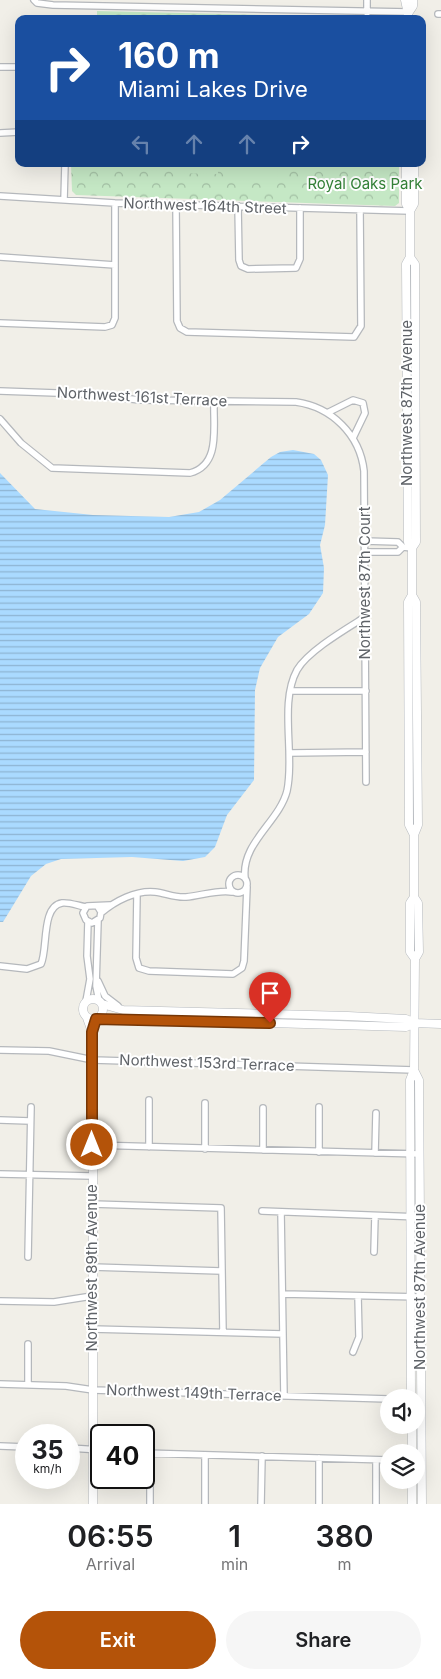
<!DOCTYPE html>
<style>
:root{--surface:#fff;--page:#f6f6f6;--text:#202124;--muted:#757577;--accent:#b45309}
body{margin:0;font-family:Inter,sans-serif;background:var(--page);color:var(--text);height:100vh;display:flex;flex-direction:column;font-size:19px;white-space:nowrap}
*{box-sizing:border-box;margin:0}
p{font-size:16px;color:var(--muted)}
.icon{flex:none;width:28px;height:28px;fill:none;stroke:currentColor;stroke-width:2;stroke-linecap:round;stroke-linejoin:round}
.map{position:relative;height:1504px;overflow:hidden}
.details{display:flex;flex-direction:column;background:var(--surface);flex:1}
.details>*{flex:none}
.guide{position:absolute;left:15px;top:15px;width:411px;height:152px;border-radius:10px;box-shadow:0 5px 20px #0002;background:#1a4fa0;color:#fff;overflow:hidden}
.fabs{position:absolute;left:380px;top:1389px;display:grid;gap:10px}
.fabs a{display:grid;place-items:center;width:45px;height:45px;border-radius:50%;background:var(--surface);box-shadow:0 5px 20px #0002;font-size:25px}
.speed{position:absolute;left:15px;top:1424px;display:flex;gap:10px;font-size:25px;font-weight:700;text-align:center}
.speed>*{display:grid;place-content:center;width:65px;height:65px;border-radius:50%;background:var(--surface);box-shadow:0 5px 20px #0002;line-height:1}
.speed small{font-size:12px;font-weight:400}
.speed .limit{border:2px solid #111;border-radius:8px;background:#fff;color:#111}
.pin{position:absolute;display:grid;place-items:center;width:42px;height:42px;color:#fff;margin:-51px -21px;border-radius:50% 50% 50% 0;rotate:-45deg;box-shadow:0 0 5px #0007}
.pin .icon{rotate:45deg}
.me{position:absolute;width:55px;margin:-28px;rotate:0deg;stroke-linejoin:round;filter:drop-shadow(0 0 4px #0008)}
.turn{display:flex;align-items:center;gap:18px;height:105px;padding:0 20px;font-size:22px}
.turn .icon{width:65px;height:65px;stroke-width:2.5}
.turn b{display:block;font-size:35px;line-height:42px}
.lanes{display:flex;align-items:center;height:48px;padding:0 20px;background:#0003;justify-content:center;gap:25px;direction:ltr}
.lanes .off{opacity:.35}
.eta{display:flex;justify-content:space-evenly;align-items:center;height:85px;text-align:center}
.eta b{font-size:30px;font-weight:600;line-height:35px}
.primary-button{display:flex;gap:10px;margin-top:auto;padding:10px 20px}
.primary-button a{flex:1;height:58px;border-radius:30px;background:var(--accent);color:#fff;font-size:20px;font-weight:600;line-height:58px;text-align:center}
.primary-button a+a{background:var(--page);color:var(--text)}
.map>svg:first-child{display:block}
</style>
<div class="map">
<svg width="441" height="1504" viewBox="0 0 441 1504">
<defs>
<pattern id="park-crowns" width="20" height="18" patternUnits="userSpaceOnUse" patternTransform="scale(1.25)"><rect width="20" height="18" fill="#c5e8c5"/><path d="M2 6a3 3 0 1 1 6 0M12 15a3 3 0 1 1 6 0" fill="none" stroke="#a3c0a4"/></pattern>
<pattern id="water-rules" width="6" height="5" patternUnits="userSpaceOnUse" patternTransform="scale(1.25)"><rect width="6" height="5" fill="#aadaff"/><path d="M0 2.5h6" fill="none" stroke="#8eb4d2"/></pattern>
</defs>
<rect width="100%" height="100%" fill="#f1efe8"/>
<path fill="url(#park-crowns)" d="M97 11 399 18V19H97Z
M71 164H399V203L395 206 76 195 72 191Z"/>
<path fill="#c5e8c5" d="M115 164H164V171L115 170Z
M173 164H218V174L173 173Z
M225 164H278L277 182 225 180Z"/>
<path fill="url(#water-rules)" d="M293 450 314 454 321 460 328 475 325 525 320 545 324 568 323 593 309 614 278 637 260 668 255 690 254 780 227 815 215 847 205 857 183 861 132 857 61 859 46 864 31 876 3 922H0V473L35 509 93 515 169 517 199 512 220 500 271 457 280 452Z"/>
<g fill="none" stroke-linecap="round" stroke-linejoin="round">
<defs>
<path id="street" d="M34 0 37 3 53 5 409 12
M367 0V13
M438 14H441
M0 67H19
M0 133 19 132
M0 196 115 203 410 211
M64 200 65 164
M176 205 177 321 180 328 187 332 354 337 361 326 360 210
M238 206 239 260 241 266 248 269 296 268 300 259V208
M0 257 115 265
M0 323 105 327 112 325 115 318V203
M0 391 85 394 140 400 296 402C332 407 360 435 364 471L366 782
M327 413 353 400 363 403 365 413 353 438
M0 419 21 443 52 468 190 473C221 465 213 427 214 402
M365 541 398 542 403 547 412 548
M365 552H398L403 547
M290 691H366
M290 753 366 752
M229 884a9 9 0 1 1 18 0a9 9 0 1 1-18 0Z
M245 878C241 843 279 822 287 791 295 754 279 703 297 670 308 651 346 629 365 617
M137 894 136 958 139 968 149 971 233 974 242 968 244 961 247 887
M98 907 101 912 100 918 92 923 86 920 83 913 87 906 110 905
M101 913C115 901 136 890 155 892 165 893 175 898 186 897 200 896 219 889 232 892
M98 921 96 986 99 1001
M0 966 27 969 41 964C48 950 41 906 62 903 69 902 79 906 86 907
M98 981 105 996 118 1006
M86 1001 90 979 87 956 88 921
M0 1050 49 1051 93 1060 414 1070
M149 1100V1147
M263 1108V1150
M0 1120 30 1121
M92 1145 420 1154
M205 1149V1103
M319 1152V1107
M375 1153 376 1113
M0 1174 92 1176
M92 1204 221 1208 223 1332
M262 1211 420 1217
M281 1212 284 1396
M374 1252 375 1216
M28 1257 31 1107
M92 1267 221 1271
M283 1294 421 1297
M0 1301 54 1302 92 1296
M92 1329 283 1334
M353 1352 359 1337 358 1296
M0 1384 66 1386 93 1390 389 1399
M28 1385V1344
M0 1446 26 1447
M69 1448 101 1450
M144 1453 389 1460
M205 1455V1504
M376 1460V1504
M150 1504V1453
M261 1504 262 1456
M319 1504V1458"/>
<path id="secondary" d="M405 0 409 19
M409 12 413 6V0
M406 164V204L410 211V257L415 264 416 542 412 548
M410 211 414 204V164
M410 257 406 264 408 542 412 548V595L416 602 418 825 414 835V897L418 903 419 952 415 959 414 1070 410 1080 411 1398
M412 595 408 602 409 825 414 835
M414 897 410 903V952L415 959
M83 1009a10 10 0 1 1 20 0a10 10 0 1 1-20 0Z
M102 1004 123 1010 348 1016 406 1019 415 1023
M87 1018 92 1032 93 1060V1504
M98 1018 406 1027 415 1023 441 1024
M414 1070 419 1080 422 1504
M412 1425V1452
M412 1480V1504"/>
</defs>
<use href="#street" stroke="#b5b8bc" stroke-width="8"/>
<use href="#secondary" stroke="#b6babf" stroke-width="9"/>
<use href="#street" stroke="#fff" stroke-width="5.5"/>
<use href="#secondary" stroke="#fff" stroke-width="8"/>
</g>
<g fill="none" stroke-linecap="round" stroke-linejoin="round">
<defs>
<path id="route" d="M92 1145V1032L96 1019 270 1023"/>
</defs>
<use href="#route" stroke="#753606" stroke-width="12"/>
<use href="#route" stroke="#b45309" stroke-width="9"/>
</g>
<g text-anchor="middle" stroke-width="4" stroke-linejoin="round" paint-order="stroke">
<g font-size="15" fill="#348238" stroke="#fff">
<text x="365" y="189">Royal Oaks Park</text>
</g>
<g font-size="15" fill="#5f6368" stroke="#fff">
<text transform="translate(205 206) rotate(2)" y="5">Northwest 164th Street</text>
<text transform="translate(142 397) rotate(3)" y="5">Northwest 161st Terrace</text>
<text transform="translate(407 403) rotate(-90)" y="5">Northwest 87th Avenue</text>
<text transform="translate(365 583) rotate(-90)" y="5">Northwest 87th Court</text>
<text transform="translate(207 1063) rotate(2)" y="5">Northwest 153rd Terrace</text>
<text transform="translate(92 1268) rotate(-90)" y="5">Northwest 89th Avenue</text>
<text transform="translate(420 1287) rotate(-90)" y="5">Northwest 87th Avenue</text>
<text transform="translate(194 1393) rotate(2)" y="5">Northwest 149th Terrace</text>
</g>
</g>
</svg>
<div class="fabs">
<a><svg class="icon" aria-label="sound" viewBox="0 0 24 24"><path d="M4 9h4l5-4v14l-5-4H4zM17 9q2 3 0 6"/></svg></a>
<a><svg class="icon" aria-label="layers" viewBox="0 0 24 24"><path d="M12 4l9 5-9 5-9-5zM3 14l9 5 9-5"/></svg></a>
</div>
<div class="speed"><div>35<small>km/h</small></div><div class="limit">40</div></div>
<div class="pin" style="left:270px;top:1023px;background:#d93025"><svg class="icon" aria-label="arrive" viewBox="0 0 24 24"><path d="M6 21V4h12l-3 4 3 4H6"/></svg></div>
<svg class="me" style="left:92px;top:1145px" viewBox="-20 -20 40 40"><circle r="17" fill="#b45309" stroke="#fff" stroke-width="3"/><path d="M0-11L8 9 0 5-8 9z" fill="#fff"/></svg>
<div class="guide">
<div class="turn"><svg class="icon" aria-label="right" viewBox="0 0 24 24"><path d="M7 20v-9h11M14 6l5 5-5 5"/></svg><div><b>160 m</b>Miami Lakes Drive</div></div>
<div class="lanes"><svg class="icon off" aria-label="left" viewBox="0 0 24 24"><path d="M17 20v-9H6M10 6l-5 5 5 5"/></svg><svg class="icon off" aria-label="ahead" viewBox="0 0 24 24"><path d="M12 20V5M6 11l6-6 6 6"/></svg><svg class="icon off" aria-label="ahead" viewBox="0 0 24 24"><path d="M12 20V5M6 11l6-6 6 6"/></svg><svg class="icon" aria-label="right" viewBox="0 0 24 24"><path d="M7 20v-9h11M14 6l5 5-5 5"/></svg></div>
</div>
</div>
<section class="details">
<div class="eta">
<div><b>06:55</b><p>Arrival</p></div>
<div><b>1</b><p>min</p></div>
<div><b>380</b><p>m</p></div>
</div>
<div class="primary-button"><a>Exit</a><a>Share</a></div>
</section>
